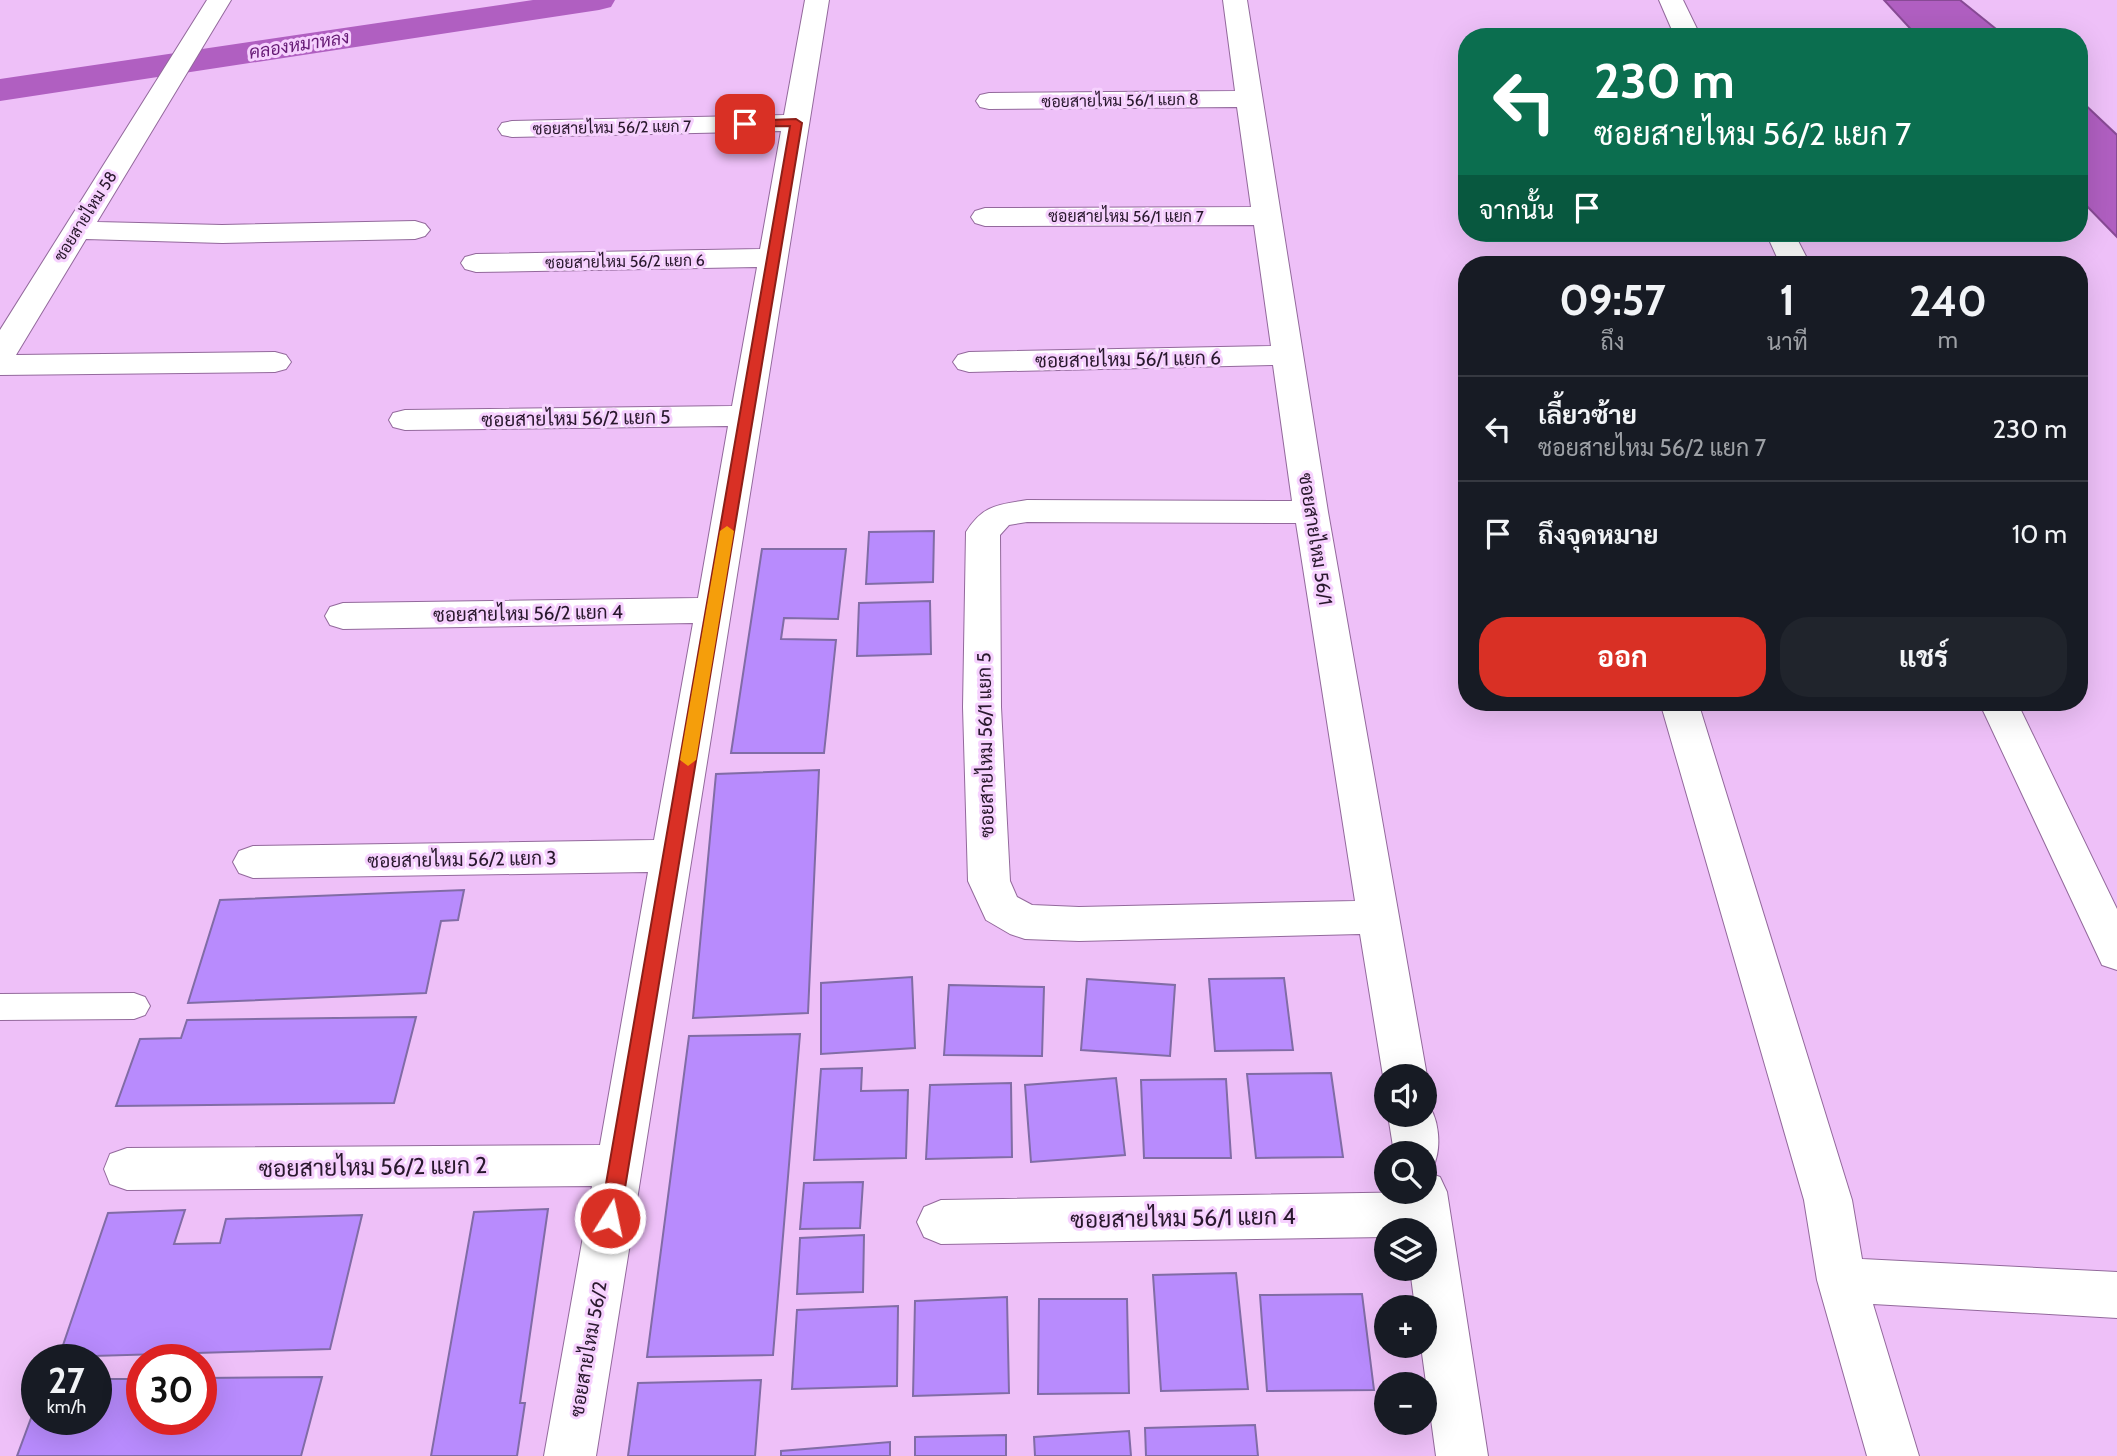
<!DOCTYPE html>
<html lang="th">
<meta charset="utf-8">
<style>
:root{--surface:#171b24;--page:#20242c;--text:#f1f3f6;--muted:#9ea1a6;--line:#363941;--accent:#d93025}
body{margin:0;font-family:Cabin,Sarabun,sans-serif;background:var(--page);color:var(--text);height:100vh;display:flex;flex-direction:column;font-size:26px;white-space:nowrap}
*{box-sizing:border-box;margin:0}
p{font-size:23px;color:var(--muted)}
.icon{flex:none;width:38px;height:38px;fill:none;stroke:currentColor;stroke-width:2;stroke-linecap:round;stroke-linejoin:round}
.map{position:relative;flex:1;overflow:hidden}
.sheet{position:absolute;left:1458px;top:256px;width:630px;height:455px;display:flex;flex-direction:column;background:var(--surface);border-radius:28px;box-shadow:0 7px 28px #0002}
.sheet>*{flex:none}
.guide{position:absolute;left:1458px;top:28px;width:630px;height:214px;border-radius:28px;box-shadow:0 7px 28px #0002;background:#0b6e4f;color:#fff;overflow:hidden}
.fabs{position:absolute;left:1374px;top:1064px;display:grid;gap:14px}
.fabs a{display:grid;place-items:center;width:63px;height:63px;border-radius:50%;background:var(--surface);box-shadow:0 7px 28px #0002;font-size:35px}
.speed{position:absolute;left:21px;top:1344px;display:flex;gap:14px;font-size:35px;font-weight:700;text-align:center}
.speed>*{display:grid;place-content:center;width:91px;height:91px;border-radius:50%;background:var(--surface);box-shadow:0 7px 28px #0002;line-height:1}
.speed small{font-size:18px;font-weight:400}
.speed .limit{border:10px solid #d22;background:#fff;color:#111}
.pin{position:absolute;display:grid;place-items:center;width:60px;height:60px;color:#fff;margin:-30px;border-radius:14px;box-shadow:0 4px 10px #0006}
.me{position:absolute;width:77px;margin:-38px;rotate:10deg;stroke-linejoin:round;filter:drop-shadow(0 0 5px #0008)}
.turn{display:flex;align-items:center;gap:24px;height:147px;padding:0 21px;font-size:32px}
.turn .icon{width:91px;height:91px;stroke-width:2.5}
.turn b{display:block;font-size:49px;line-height:60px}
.then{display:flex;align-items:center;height:66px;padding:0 21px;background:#0003;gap:14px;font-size:26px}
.eta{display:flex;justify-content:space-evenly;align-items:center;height:119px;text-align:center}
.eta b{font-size:42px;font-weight:700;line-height:49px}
.button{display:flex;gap:14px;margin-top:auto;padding:14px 21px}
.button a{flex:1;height:80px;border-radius:28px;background:var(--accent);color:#fff;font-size:28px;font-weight:700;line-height:80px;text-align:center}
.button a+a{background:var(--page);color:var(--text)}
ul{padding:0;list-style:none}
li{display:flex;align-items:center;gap:21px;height:105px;padding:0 21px;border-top:2px solid var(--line)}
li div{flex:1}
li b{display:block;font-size:26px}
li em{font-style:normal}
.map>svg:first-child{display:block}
</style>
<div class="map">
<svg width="2117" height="1456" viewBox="0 0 2117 1456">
<rect width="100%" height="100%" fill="#eec0f8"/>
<path fill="#b05fc1" stroke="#884a95" stroke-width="2" d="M1884 0H1960L2006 37H1918Z
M2079 99 2117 135V237L2079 198Z"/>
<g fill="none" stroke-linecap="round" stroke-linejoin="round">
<path fill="#b05fc1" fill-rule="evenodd" d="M533 0H615L611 7 599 10 0 101V79Z"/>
</g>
<path fill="#b88bfd" stroke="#816ca6" stroke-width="2" d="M934 531 933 582 866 584 869 532Z
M762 549H846L838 619 784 618 781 639 836 640 824 753H731Z
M930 601 931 654 857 656 859 603Z
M819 770 808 1013 693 1018 716 774Z
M464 890 458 920 441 921 426 993 188 1003 220 900Z
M912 977 915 1048 821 1054V983Z
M1284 978 1293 1050 1215 1051 1209 979Z
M1087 979 1175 985 1170 1056 1081 1050Z
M949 985 1044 987 1042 1056 944 1055Z
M416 1017 394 1103 116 1106 140 1039 181 1038 187 1020Z
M800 1034 773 1355 647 1357 689 1036Z
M862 1068 861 1091 908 1090 906 1158 814 1160 821 1069Z
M1331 1073 1343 1157 1256 1158 1247 1074Z
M1116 1078 1125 1155 1031 1162 1025 1085Z
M1226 1079 1231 1158H1144L1141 1080Z
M1011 1083 1012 1157 926 1159 930 1085Z
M863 1182 860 1228 800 1229 804 1183Z
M548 1209 520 1403H525L517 1456H431L474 1212Z
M185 1210 174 1244 220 1243 226 1219 362 1215 330 1349 59 1357 108 1213Z
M864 1235 863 1292 797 1294 800 1238Z
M1236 1273 1248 1389 1161 1391 1153 1275Z
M1362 1294 1374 1390 1267 1391 1260 1295Z
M1007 1297 1009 1393 913 1396 915 1301Z
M1039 1299H1127L1129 1393 1038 1394Z
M898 1306 897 1386 792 1389 797 1310Z
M322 1377 301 1456H17L37 1402V1419H96V1379H142V1419H201V1378Z
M761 1380 755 1456H628L638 1383Z
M1255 1425 1258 1456H1146L1145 1428Z
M1129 1431 1131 1456H1035L1034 1437Z
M1006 1435V1456H915V1437Z
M890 1442V1456H781V1451Z"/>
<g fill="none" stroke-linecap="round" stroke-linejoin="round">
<defs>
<path id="service" d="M134 993 145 997 150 1006 145 1015 134 1019 0 1020V994Z"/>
<path id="minor" d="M207 0H231L97 222 222 225 415 221 425 224 430 230 425 236 415 239 222 243 86 239 16 355 275 352 286 355 291 362 286 369 275 372 0 375V330Z
M805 0H829L596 1456H544L592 1186 127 1190 110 1184 104 1169 110 1154 127 1148 600 1145 648 872 253 878 239 873 233 862 239 851 253 846 654 840 693 623 343 629 330 625 325 616 330 607 343 603 698 598 728 426 405 430 393 427 389 420 393 413 405 410 732 406 757 267 476 272 465 269 461 263 465 257 476 254 760 249 781 131 512 137 502 135 498 129 502 123 512 121 784 115Z
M1223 0H1247L1328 512 1427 1076 1424 1082V1076H1386V1083L1383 1076 1360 934 1079 941 1025 939 1010 934 986 920 968 881 963 707 966 532C983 505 997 505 1027 500L1292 501 1273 365 969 372 958 369 953 362 958 355 969 352 1271 346 1254 225 985 226 975 223 971 217 975 211 985 208 1251 207 1237 107 989 109 980 107 976 101 980 95 989 93 1235 91ZM1027 522 1296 523 1355 901 1079 907 1032 905 1017 897 1010 881 1001 707 1000 535 1009 525Z
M1659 0H1683L1701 37H1675Z
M1766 233H1794L1810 264H1780Z
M1660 702H1698L1852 1200 1862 1259 2117 1272V1318L1873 1304 1919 1456H1867L1817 1280 1804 1200Z
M1979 702H2017L2117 909V970L2102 965Z
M1424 1100C1440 1115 1442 1149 1433 1167L1424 1171V1153H1394L1388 1115H1424Z
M1424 1171 1440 1177 1447 1192 1488 1456H1436L1421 1346H1424V1307H1415L1410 1269H1424V1230H1386V1237L941 1244 924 1237 917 1222 924 1207 941 1200 1424 1192Z"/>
</defs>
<use href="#service" stroke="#93699c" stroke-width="2"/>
<use href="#minor" stroke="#93699c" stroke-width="2"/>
<use href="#service" fill="#fff" fill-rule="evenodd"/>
<use href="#minor" fill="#fff" fill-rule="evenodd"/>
</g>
<path fill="#d93025" stroke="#8d1f18" stroke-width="2" d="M796 119 802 123 620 1218 617 1224 610 1227 603 1224 600 1218 790 126 745 127 739 124 745 121Z"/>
<path fill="#f59e0b" d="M727 526 734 531 696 760 688 766 680 760 720 531Z"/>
<g text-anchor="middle" stroke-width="6" stroke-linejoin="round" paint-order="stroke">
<g font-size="16" fill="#29182d" stroke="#f6d1fe">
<text transform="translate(1120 100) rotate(-1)" y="6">ซอยสายไหม 56/1 แยก 8</text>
<text transform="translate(612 127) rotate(-1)" y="6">ซอยสายไหม 56/2 แยก 7</text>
<text transform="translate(85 216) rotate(-58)" y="6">ซอยสายไหม 58</text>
<text x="1126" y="222">ซอยสายไหม 56/1 แยก 7</text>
<text transform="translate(625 261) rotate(-1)" y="6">ซอยสายไหม 56/2 แยก 6</text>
</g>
<g font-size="18" font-style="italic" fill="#661a75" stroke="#f6d1fe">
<text transform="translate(299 45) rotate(-9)" y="6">คลองหมาหลง</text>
</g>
<g font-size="19" fill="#29182d" stroke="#f6d1fe">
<text transform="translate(1128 359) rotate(-1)" y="7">ซอยสายไหม 56/1 แยก 6</text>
<text transform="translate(576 418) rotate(-1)" y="7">ซอยสายไหม 56/2 แยก 5</text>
<text transform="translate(1316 539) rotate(81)" y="7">ซอยสายไหม 56/1</text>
<text transform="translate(528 613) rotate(-1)" y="7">ซอยสายไหม 56/2 แยก 4</text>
<text transform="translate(985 745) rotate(-91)" y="7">ซอยสายไหม 56/1 แยก 5</text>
<text transform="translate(462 859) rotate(-1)" y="7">ซอยสายไหม 56/2 แยก 3</text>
<text transform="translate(588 1349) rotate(-80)" y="7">ซอยสายไหม 56/2</text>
</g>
<g font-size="23" fill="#29182d" stroke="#f6d1fe">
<text transform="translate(373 1167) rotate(-1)" y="8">ซอยสายไหม 56/2 แยก 2</text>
<text transform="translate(1183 1218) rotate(-1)" y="8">ซอยสายไหม 56/1 แยก 4</text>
</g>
</g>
</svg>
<div class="fabs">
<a><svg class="icon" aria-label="sound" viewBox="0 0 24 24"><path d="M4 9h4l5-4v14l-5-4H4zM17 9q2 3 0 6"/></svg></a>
<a><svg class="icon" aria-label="search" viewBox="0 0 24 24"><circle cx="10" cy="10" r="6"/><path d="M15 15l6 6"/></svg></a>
<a><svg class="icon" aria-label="layers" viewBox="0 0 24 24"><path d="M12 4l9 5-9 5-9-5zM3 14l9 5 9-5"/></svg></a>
<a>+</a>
<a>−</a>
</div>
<div class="speed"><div>27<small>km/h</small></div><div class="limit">30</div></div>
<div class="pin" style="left:745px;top:124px;background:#d93025"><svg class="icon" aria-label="arrive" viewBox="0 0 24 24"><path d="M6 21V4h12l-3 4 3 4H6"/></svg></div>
<svg class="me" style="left:610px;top:1218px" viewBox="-20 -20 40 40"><circle r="17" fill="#d93025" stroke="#fff" stroke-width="3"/><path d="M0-11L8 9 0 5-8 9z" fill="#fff"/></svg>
<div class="guide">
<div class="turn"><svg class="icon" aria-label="left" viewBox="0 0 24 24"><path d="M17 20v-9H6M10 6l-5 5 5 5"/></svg><div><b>230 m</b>ซอยสายไหม 56/2 แยก 7</div></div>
<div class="then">จากนั้น<svg class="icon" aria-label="arrive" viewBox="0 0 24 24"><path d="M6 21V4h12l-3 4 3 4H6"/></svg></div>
</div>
<section class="sheet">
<div class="eta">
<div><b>09:57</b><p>ถึง</p></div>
<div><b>1</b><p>นาที</p></div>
<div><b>240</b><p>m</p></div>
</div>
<ul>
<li><svg class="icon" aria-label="left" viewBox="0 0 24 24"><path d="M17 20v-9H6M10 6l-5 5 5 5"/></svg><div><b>เลี้ยวซ้าย</b><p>ซอยสายไหม 56/2 แยก 7</p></div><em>230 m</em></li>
<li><svg class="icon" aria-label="arrive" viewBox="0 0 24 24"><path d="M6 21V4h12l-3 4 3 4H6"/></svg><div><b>ถึงจุดหมาย</b></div><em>10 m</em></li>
</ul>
<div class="button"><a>ออก</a><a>แชร์</a></div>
</section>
</div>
